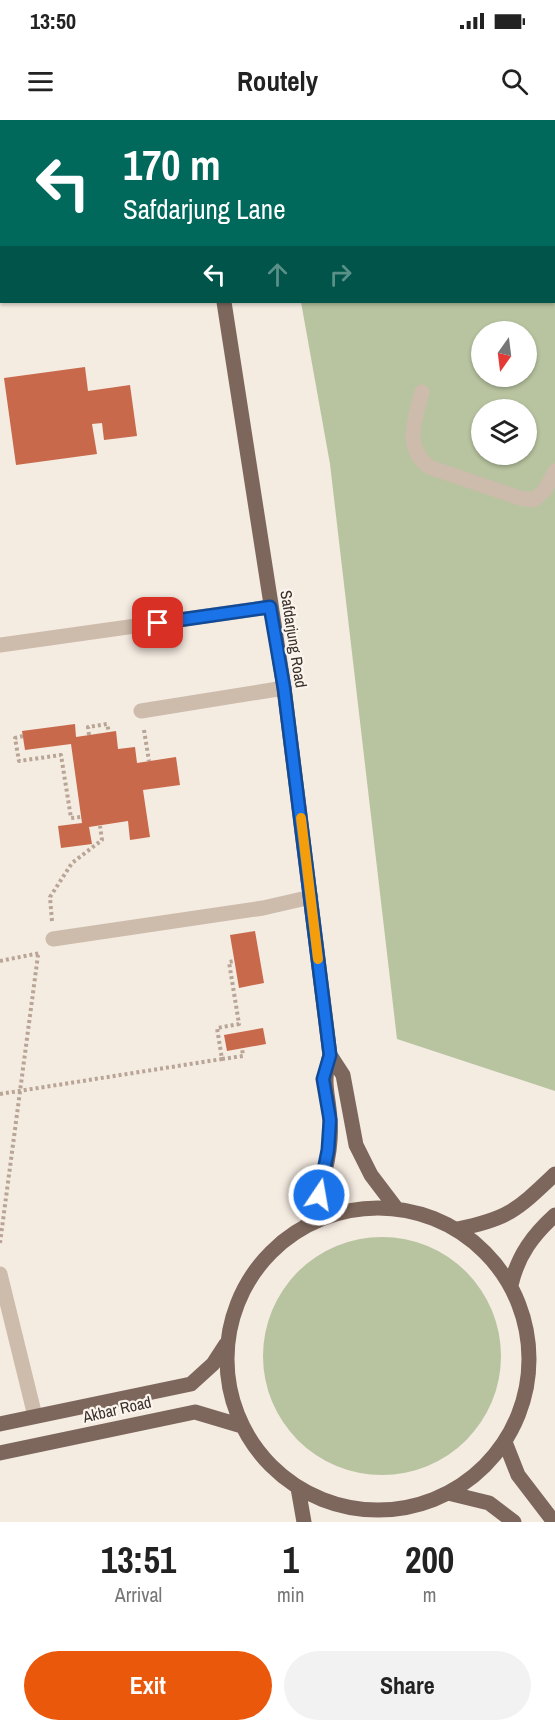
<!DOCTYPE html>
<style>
:root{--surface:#fff;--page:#f2f2f2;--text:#222;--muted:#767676;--accent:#ea580c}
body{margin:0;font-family:"Archivo Narrow",sans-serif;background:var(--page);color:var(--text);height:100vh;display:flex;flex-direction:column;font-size:22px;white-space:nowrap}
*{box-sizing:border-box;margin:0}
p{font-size:20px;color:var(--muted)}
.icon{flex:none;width:33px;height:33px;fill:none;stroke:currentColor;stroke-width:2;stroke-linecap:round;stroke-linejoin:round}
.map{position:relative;height:1402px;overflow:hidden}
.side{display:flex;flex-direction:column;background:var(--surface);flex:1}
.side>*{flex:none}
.hud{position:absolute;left:0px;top:0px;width:555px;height:183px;box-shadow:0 2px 4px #0004;background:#00695c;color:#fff;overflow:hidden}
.needle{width:39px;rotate:194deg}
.buttons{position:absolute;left:471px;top:201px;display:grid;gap:12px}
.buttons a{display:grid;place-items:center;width:66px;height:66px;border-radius:50%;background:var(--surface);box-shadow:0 2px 4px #0004;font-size:30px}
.pin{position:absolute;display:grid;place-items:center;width:51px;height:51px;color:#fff;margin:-26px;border-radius:12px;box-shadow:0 3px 9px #0006}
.me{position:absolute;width:66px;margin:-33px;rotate:12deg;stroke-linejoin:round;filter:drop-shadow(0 0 4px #0008)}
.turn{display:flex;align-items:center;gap:21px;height:126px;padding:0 24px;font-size:27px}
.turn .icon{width:78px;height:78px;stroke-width:2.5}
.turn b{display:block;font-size:42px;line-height:51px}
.lanes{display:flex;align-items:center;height:57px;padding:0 24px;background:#0003;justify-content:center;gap:30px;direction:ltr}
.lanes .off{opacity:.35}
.eta{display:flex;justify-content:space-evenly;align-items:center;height:102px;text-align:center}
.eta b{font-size:36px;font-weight:800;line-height:42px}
.primary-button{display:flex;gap:12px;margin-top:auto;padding:12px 24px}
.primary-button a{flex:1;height:69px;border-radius:36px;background:var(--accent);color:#fff;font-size:24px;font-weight:800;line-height:69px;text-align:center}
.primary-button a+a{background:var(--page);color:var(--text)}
.status{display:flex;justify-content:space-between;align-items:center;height:42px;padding:0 30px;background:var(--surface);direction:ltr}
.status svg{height:16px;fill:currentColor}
header{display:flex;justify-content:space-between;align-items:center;height:78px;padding:0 24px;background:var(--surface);font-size:27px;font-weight:800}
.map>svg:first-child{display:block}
</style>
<div class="status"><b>13:50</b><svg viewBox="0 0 49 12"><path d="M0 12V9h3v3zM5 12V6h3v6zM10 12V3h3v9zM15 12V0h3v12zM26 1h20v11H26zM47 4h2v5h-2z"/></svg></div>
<header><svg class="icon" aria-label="menu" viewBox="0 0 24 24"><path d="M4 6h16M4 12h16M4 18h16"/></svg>Routely<svg class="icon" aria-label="search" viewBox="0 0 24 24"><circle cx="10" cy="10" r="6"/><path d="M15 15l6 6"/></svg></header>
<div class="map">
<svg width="555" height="1402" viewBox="0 0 555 1402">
<rect width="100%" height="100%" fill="#f4ebe1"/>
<path fill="#b8c4a0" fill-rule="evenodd" d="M269 0H555V971L397 919 330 344 301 182H554V2ZM482 212H526V256H482ZM482 290H526V334H482Z
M263 1236a119 119 0 1 1 238 0a119 119 0 1 1-238 0Z"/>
<path fill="#c8694b" d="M85 247 88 271 130 265 137 316 104 320 102 303 92 304 97 334 16 345 4 258Z
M75 604 76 617 116 611 118 629 135 627 137 643 176 637 180 665 143 670 150 717 130 720 128 701 89 707 92 724 61 728 58 706 82 703 71 624 25 630 22 611Z
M255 811 264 863 239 868 230 815Z
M263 908 266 924 227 931 224 915Z"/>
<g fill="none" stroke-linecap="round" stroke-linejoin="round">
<path stroke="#b9a596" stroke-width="4" stroke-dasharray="3 3" stroke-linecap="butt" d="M144 610 149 641
M89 615 88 607 107 604 109 612
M23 616 15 618 19 641 61 635 71 698 81 697
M52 801 50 777 72 743 102 720 100 706
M0 841 40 833
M222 939 243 936 242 928
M0 974 222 939 217 908 239 904 229 842 234 841
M0 1123 38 835"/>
<path stroke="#cdbbac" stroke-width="15" d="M422 272C415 299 403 327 429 347L520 378 534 380 545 370 555 351
M0 525 270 487
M141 591 284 568
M53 819 263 788 311 777
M0 1154 35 1296"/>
<path stroke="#7d675c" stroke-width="15" d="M197 0V2
M224 182 284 568 330 935C322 965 328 970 330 999 333 1033 321 1071 308 1102
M330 935 343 955 356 1025 371 1055 396 1088
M227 1239a151 151 0 1 1 302 0a151 151 0 1 1-302 0Z
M457 1109C509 1099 518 1089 555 1054
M511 1165C518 1135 533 1115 555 1095
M0 1304 191 1264 213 1244 226 1224
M505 1322 518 1355 554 1402
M0 1333 195 1292 242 1306
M298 1368 304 1402
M448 1373 489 1383 514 1402"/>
</g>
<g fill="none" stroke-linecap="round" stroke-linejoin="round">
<defs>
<path id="route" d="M158 503 270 487 284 568 330 935 323 959 330 1000 328 1030 319 1075"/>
</defs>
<use href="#route" stroke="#114b97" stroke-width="15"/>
<use href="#route" stroke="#1a73e8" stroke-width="10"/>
<path stroke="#f59e0b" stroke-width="10" d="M301 698 318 839"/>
</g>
<g text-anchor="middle" stroke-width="4.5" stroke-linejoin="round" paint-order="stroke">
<g font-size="16" fill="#3b302b" stroke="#fbf5ee">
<text transform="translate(294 519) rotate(81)" y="6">Safdarjung Road</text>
<text transform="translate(117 1289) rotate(-13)" y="6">Akbar Road</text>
</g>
</g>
</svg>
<div class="buttons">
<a><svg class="needle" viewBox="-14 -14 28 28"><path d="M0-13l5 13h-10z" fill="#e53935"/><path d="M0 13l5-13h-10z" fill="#767676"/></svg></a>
<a><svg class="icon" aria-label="layers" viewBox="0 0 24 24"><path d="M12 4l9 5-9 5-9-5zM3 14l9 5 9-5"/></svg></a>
</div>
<div class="pin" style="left:158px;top:503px;background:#d93025"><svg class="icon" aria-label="arrive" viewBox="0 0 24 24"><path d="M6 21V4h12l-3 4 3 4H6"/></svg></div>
<svg class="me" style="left:319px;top:1075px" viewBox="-20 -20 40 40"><circle r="17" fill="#1a73e8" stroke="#fff" stroke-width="3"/><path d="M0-11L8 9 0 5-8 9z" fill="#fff"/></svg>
<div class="hud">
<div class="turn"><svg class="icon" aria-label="left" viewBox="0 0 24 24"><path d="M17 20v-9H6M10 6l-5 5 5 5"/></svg><div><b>170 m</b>Safdarjung Lane</div></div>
<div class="lanes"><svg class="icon" aria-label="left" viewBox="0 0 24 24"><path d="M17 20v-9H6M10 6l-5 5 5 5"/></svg><svg class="icon off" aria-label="ahead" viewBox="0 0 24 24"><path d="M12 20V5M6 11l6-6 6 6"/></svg><svg class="icon off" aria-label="right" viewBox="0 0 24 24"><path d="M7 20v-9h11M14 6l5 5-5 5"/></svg></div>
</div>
</div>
<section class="side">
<div class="eta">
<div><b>13:51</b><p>Arrival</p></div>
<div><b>1</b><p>min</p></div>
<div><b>200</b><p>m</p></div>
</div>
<div class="primary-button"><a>Exit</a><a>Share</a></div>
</section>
